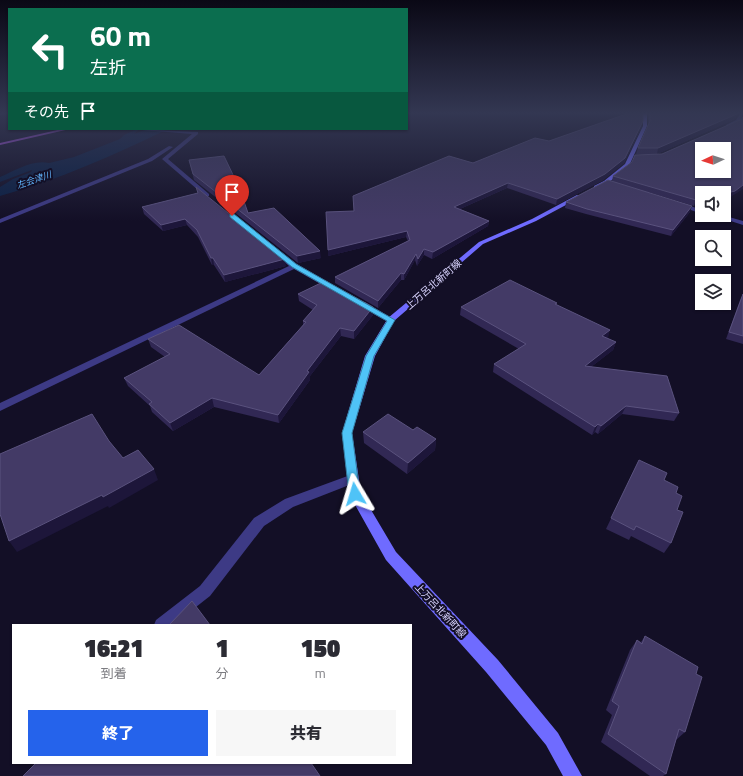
<!DOCTYPE html>
<html lang="ja">
<meta charset="utf-8">
<style>
:root{--surface:#fff;--page:#f7f7f7;--text:#2b2b33;--muted:#7c7c81;--accent:#2563eb}
body{margin:0;font-family:"Titillium Web","Noto Sans JP",sans-serif;background:var(--page);color:var(--text);height:100vh;display:flex;flex-direction:column;font-size:15px;white-space:nowrap}
*{box-sizing:border-box;margin:0}
p{font-size:13px;color:var(--muted)}
.icon{flex:none;width:22px;height:22px;fill:none;stroke:currentColor;stroke-width:2;stroke-linecap:round;stroke-linejoin:round}
.map{position:relative;flex:1;overflow:hidden}
.drawer{position:absolute;left:12px;top:624px;width:400px;height:140px;display:flex;flex-direction:column;background:var(--surface);border-radius:0px;box-shadow:0 1px 3px #0004}
.drawer>*{flex:none}
.guide{position:absolute;left:8px;top:8px;width:400px;height:122px;border-radius:0px;box-shadow:0 1px 3px #0004;background:#0b6e4f;color:#fff;overflow:hidden}
.needle{width:26px;rotate:266deg}
.fabs{position:absolute;left:695px;top:142px;display:grid;gap:8px}
.fabs a{display:grid;place-items:center;width:36px;height:36px;border-radius:0px;background:var(--surface);box-shadow:0 1px 3px #0004;font-size:20px}
.pin{position:absolute;display:grid;place-items:center;width:34px;height:34px;color:#fff;margin:-41px -17px;border-radius:50% 50% 50% 0;rotate:-45deg;box-shadow:0 0 4px #0007}
.pin .icon{rotate:45deg}
.me{position:absolute;width:44px;margin:-22px;rotate:353deg;stroke-linejoin:round;filter:drop-shadow(0 0 3px #0008)}
.turn{display:flex;align-items:center;gap:14px;height:84px;padding:0 16px;font-size:18px}
.turn .icon{width:52px;height:52px;stroke-width:2.5}
.turn b{display:block;font-size:28px;line-height:34px}
.then{display:flex;align-items:center;height:38px;padding:0 16px;background:#0003;gap:8px;font-size:15px}
.eta{display:flex;justify-content:space-evenly;align-items:center;height:68px;text-align:center}
.eta b{font-size:24px;font-weight:800;line-height:28px}
.action{display:flex;gap:8px;margin-top:auto;padding:8px 16px}
.action a{flex:1;height:46px;border-radius:0px;background:var(--accent);color:#fff;font-size:16px;font-weight:800;line-height:46px;text-align:center}
.action a+a{background:var(--page);color:var(--text)}
.map>svg:first-child{display:block}
</style>
<div class="map">
<svg width="743" height="776" viewBox="0 0 743 776">
<rect width="100%" height="100%" fill="#130f26"/>
<path fill="#0a1f44" d="M137 129H139L134 134 148 129H168C114 155 58 180 0 196V187L13 179 31 172 32 170 0 182V177C14 171 33 159 49 163L74 157 120 139 124 135Z"/>
<g fill="none" stroke-linecap="round" stroke-linejoin="round">
<path fill="#3d3a85" fill-rule="evenodd" d="M0 113H9V114L0 115Z
M739 113H743L740 122 726 127V125L736 120 740 114Z
M130 129 198 132V134L168 159 209 194V196H205L162 159 192 134Z
M169 146 173 147 152 161 0 223V219L148 159Z
M679 202 702 210V214L677 205 676 204Z
M712 215H722L743 221V225Z
M253 233H257L297 264 338 288 337 290H331L294 269 0 411V403L289 266 253 235Z
M359 302H365L395 320 391 323 388 322 359 306 358 304Z
M353 474 357 476 359 479 357 482 293 507 264 526 210 596 173 625H154L156 620 200 586 254 518 285 499Z"/>
<path fill="#6f6bff" fill-rule="evenodd" d="M643 113H647V126L629 166 608 183 598 188H594V186L604 181 625 164 643 126Z
M577 195 579 196V198L536 221 483 244 394 321 375 356 352 433 361 493 396 552 498 660 558 733 582 776H563L546 745 486 672 386 560 349 494 342 433 365 356 388 318 479 242 532 219Z"/>
<path fill="#c25bff" fill-rule="evenodd" d="M62 129H70L0 145V143Z"/>
</g>
<path fill="#312854" d="M648 113H738L735 119 657 154H636L638 148 648 125Z
M742 119 732 196 729 197 724 196V193H702V202L698 201 694 206 648 192 690 212 671 236 586 214 565 208 566 202 612 181 613 176Z
M642 126 624 163 603 180 556 205 507 188 460 209 489 221 488 226 432 259 424 255 417 266 415 260 404 280H401L378 308 335 283V277L408 241 406 237 328 256 354 211 353 196 549 141Z
M189 160 248 213 321 258 298 263 194 180Z
M196 187 286 266 225 282 214 265H212L198 237 187 225 163 231 144 214 142 207 198 193Z
M298 294 373 315 354 339 341 336 310 376V380L279 423 214 407 173 431 152 412 150 406 128 386 124 378 165 357 151 347 148 339 259 375 303 325V321L313 310 299 301Z
M743 294V344L726 339 740 300Z
M556 305 607 338 616 342 613 350 591 367 679 413 674 421 622 414 598 434 595 432 592 435 493 372 494 364 519 349 460 315 461 307Z
M413 430 436 439 435 450 407 474 364 443 363 432Z
M639 460 664 480 676 493 677 510 671 543 664 553 631 536 629 540 606 529Z
M645 636 685 732 676 740 666 774 663 776H650L601 742 612 715 606 710 630 650 637 640 641 642Z"/>
<path fill="#1d163a" d="M737 114 735 119 657 154 658 148Z
M643 121 642 126 624 163 603 180 556 205 557 199Z
M508 183 507 188 453 212 454 207Z
M743 185V189L732 196 729 197 731 192Z
M721 189 719 193H715Z
M700 195 698 201 694 206 696 200Z
M692 206 690 212 671 236 673 230Z
M185 219 187 225 163 231 161 225Z
M489 221 488 226 432 259 433 252Z
M407 231 406 237 328 256V250Z
M424 249V255L417 266 418 259Z
M320 251 321 258 298 263 297 256Z
M416 254 415 260 404 280V274Z
M211 258H213L214 265H212Z
M285 259 286 266 225 282 224 275Z
M401 273V280L378 308V301Z
M373 307V315L354 339V331Z
M340 328 341 336 310 376V380L279 423 278 415 307 371Z
M610 330 608 338 602 336Z
M616 342 613 350 582 374 585 366Z
M212 398 214 407 173 431 170 423Z
M626 406 622 414 598 434 601 426Z
M598 424 595 432 592 435 595 427Z
M436 439 435 450 407 474 408 463Z
M154 469 158 480 109 508 103 497Z
M102 495 108 506 17 552 9 541Z"/>
<path fill="#433a66" stroke="#5a527e" fill-rule="evenodd" d="M629 113H643V121L625 158 605 174 557 199 508 183 454 207 489 221 433 252 424 249 418 259 416 254 404 274 401 273 378 301 335 277 410 240 407 231 328 250 326 212 354 211 353 196 449 156 473 163 535 138 549 141Z
M650 113H738L737 114 658 148H638L650 121Z
M743 117V185L735 191 731 192 721 189 715 193H702V195H700L696 200 613 176 632 162 635 155 662 154 742 119ZM702 149H724V171H702Z
M224 156 236 181H237L248 213 274 208 320 251 297 256 193 174 189 160Z
M608 180 692 206 673 230 587 209 566 202Z
M196 187 285 259 224 275 213 258H211L197 230 185 219 161 225 142 207 198 193Z
M510 280 557 303 555 304 610 330 602 336 616 342 585 366 667 376 679 413 626 406 601 426 598 424 595 427 494 364 526 344 461 307Z
M325 281 373 307 354 331 340 328 307 371 309 372 278 415 212 398 170 423 149 404 152 402 124 378 170 354 148 339 179 325 259 375 306 322 303 321 317 305 298 294Z
M743 294V336L729 332Z
M92 414 109 441 123 458 138 450 154 469 103 497 102 495 9 541 0 514V454Z
M388 414 413 430 417 427 436 439 408 463 363 432Z
M639 460 667 473 664 480 678 487 676 493 682 496 677 510 683 512 671 543 636 526 634 530 611 518Z
M192 601 210 625H169Z
M645 636 698 667 696 674 702 677 685 732 679 729 666 774 608 734 619 706 612 701 637 640 642 644Z
M36 763H311L320 776H23Z"/>
<linearGradient id="sky" x2="0" y2="1"><stop stop-color="#0a0815"/><stop offset="0.51" stop-color="#333752"/><stop offset="1" stop-color="#333752" stop-opacity="0"/></linearGradient>
<rect width="743" height="221" fill="url(#sky)"/>
<path fill="#4fc3f7" stroke="#337fa1" d="M230 214H234L296 264 395 320 374 356 352 433 360 494 359 497 355 499 351 497 349 494 342 433 366 356 387 321 292 267 230 217Z"/>
<g text-anchor="middle" stroke-width="4" stroke-linejoin="round" paint-order="stroke">
<g font-size="9" font-style="italic" fill="#62b6ff" stroke="#130f26">
<text transform="translate(34 180) rotate(-19)" y="3">左会津川</text>
</g>
<g font-size="10" fill="#d9d4ff" stroke="#130f26">
<text transform="translate(433 284) rotate(-41)" y="4">上万呂北新町線</text>
<text transform="translate(441 610) rotate(47)" y="4">上万呂北新町線</text>
</g>
</g>
</svg>
<div class="fabs">
<a><svg class="needle" viewBox="-14 -14 28 28"><path d="M0-13l5 13h-10z" fill="#e53935"/><path d="M0 13l5-13h-10z" fill="#7c7c81"/></svg></a>
<a><svg class="icon" aria-label="sound" viewBox="0 0 24 24"><path d="M4 9h4l5-4v14l-5-4H4zM17 9q2 3 0 6"/></svg></a>
<a><svg class="icon" aria-label="search" viewBox="0 0 24 24"><circle cx="10" cy="10" r="6"/><path d="M15 15l6 6"/></svg></a>
<a><svg class="icon" aria-label="layers" viewBox="0 0 24 24"><path d="M12 4l9 5-9 5-9-5zM3 14l9 5 9-5"/></svg></a>
</div>
<div class="pin" style="left:232px;top:216px;background:#d93025"><svg class="icon" aria-label="arrive" viewBox="0 0 24 24"><path d="M6 21V4h12l-3 4 3 4H6"/></svg></div>
<svg class="me" style="left:355px;top:494px" viewBox="-20 -20 40 40"><path d="M0-17L14 15 0 8-14 15z" fill="#4fc3f7" stroke="#fff" stroke-width="4"/></svg>
<div class="guide">
<div class="turn"><svg class="icon" aria-label="left" viewBox="0 0 24 24"><path d="M17 20v-9H6M10 6l-5 5 5 5"/></svg><div><b>60 m</b>左折</div></div>
<div class="then">その先<svg class="icon" aria-label="arrive" viewBox="0 0 24 24"><path d="M6 21V4h12l-3 4 3 4H6"/></svg></div>
</div>
<section class="drawer">
<div class="eta">
<div><b>16:21</b><p>到着</p></div>
<div><b>1</b><p>分</p></div>
<div><b>150</b><p>m</p></div>
</div>
<div class="action"><a>終了</a><a>共有</a></div>
</section>
</div>
